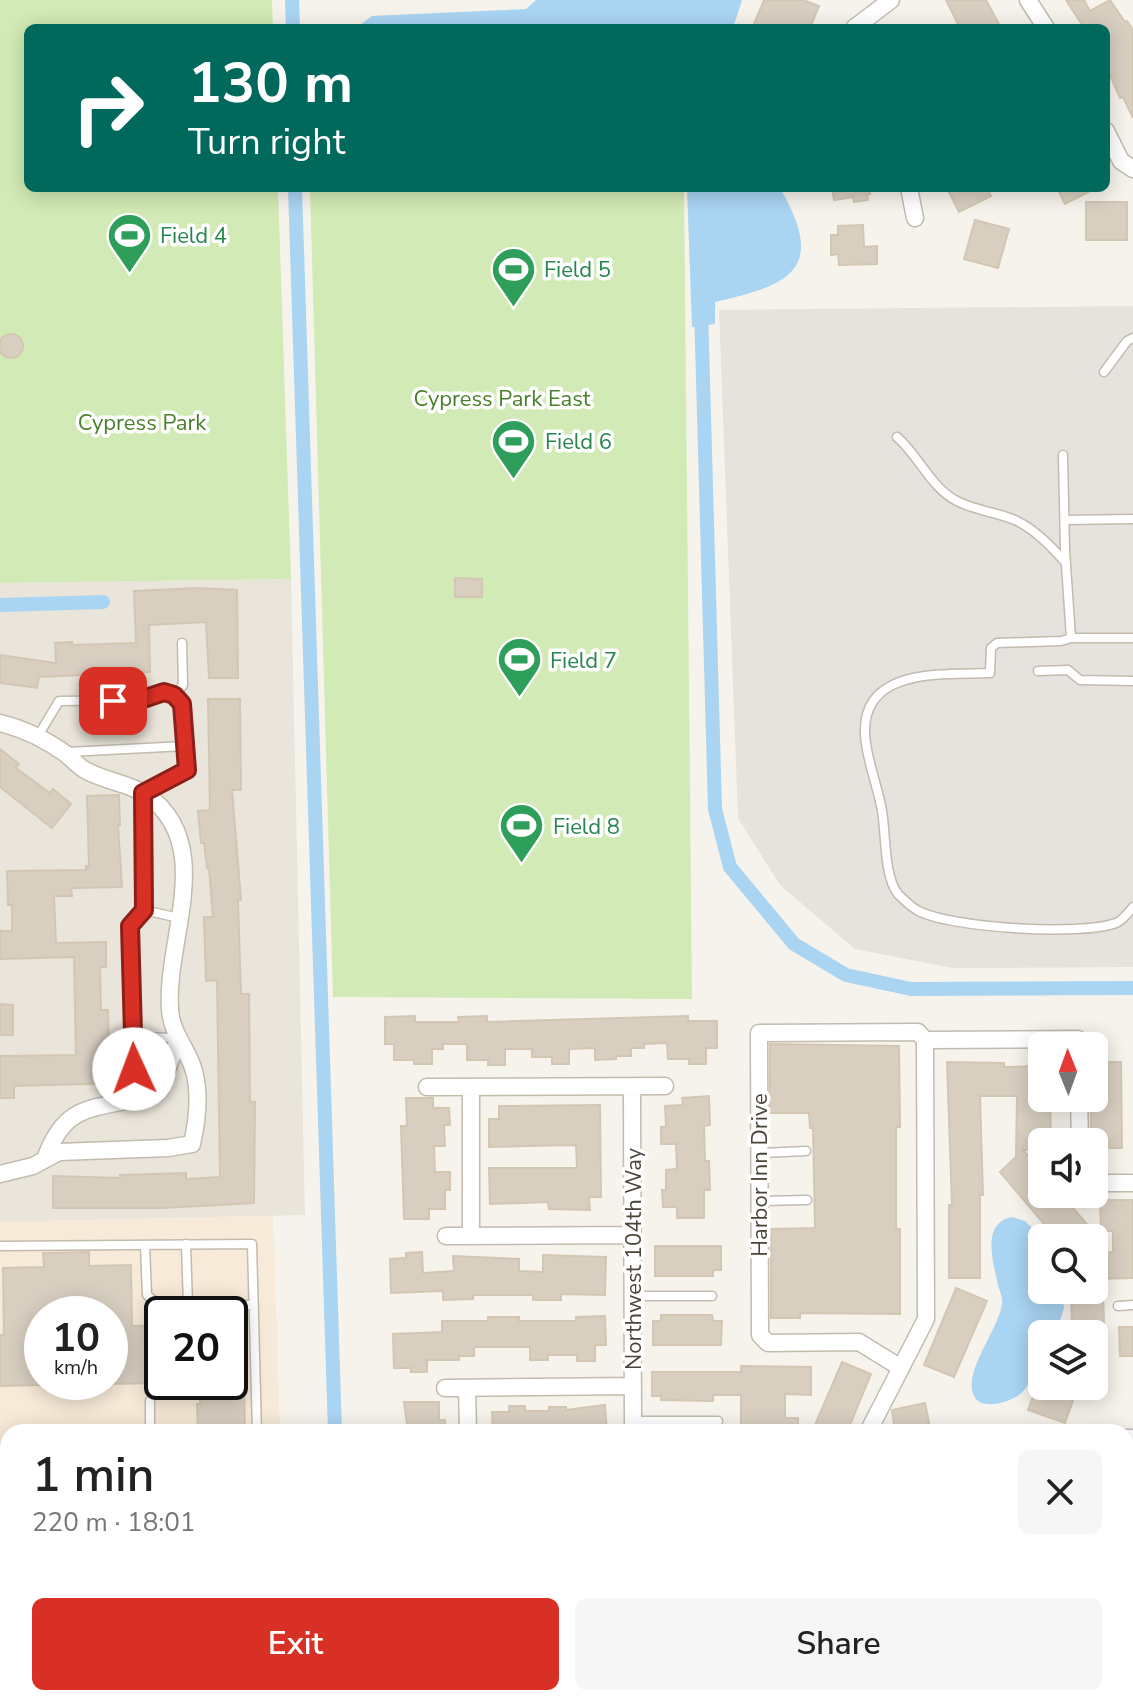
<!DOCTYPE html>
<meta charset="utf-8">
<style>
:root{--surface:#fff;--page:#f6f6f6;--text:#222;--muted:#767676;--accent:#d93025}
body{margin:0;font-family:"Nunito Sans",sans-serif;background:var(--page);color:var(--text);height:100vh;display:flex;flex-direction:column;font-size:30px;white-space:nowrap}
*{box-sizing:border-box;margin:0}
p{font-size:26px;color:var(--muted)}
.icon{flex:none;width:44px;height:44px;fill:none;stroke:currentColor;stroke-width:2;stroke-linecap:round;stroke-linejoin:round}
.map{position:relative;flex:1;overflow:hidden}
.side{position:absolute;left:0px;top:1424px;width:1134px;height:282px;display:flex;flex-direction:column;background:var(--surface);border-radius:24px 24px 0 0;box-shadow:0 4px 20px #0003}
.side>*{flex:none}
.hud{position:absolute;left:24px;top:24px;width:1086px;height:168px;border-radius:12px;box-shadow:0 4px 20px #0003;background:#00695c;color:#fff;overflow:hidden}
.needle{width:52px;rotate:359deg}
.controls{position:absolute;left:1028px;top:1032px;display:grid;gap:16px}
.controls a{display:grid;place-items:center;width:80px;height:80px;border-radius:12px;background:var(--surface);box-shadow:0 4px 20px #0003;font-size:40px}
.speed{position:absolute;left:24px;top:1296px;display:flex;gap:16px;font-size:40px;font-weight:700;text-align:center}
.speed>*{display:grid;place-content:center;width:104px;height:104px;border-radius:50%;background:var(--surface);box-shadow:0 4px 20px #0003;line-height:1}
.speed small{font-size:20px;font-weight:400}
.speed .limit{border:4px solid #111;border-radius:12px;background:#fff;color:#111}
.pin{position:absolute;display:grid;place-items:center;width:68px;height:68px;color:#fff;margin:-34px;border-radius:16px;box-shadow:0 4px 12px #0006}
.me{position:absolute;width:88px;margin:-44px;rotate:358deg;stroke-linejoin:round;filter:drop-shadow(0 0 6px #0008)}
.turn{display:flex;align-items:center;gap:28px;height:168px;padding:0 32px;font-size:36px}
.turn .icon{width:104px;height:104px;stroke-width:2.5}
.turn b{display:block;font-size:56px;line-height:68px}
.round{display:grid;place-items:center;flex:none;width:84px;height:84px;border-radius:12px;background:var(--page)}
.overview{display:flex;align-items:center;justify-content:space-between;height:136px;padding:0 32px}
h1{font-size:48px;font-weight:600;line-height:60px}
.primary-button{display:flex;gap:16px;margin-top:auto;padding:16px 32px}
.primary-button a{flex:1;height:92px;border-radius:12px;background:var(--accent);color:#fff;font-size:32px;font-weight:600;line-height:92px;text-align:center}
.primary-button a+a{background:var(--page);color:var(--text)}
.map>svg:first-child{display:block}
</style>
<div class="map">
<svg width="1133" height="1705" viewBox="0 0 1133 1705">
<rect width="100%" height="100%" fill="#f6f3ec"/>
<path fill="#eae5da" d="M291 579 305 1215 0 1222V583Z"/>
<path fill="#f7ead8" fill-rule="evenodd" d="M273 1216 280 1432H8V1610H0V1222ZM42 1314H110V1382H42ZM162 1314H230V1382H162Z"/>
<path fill="#e6e2dd" d="M1133 306V967L952 968 855 949 780 885 738 818 719 310Z"/>
<path fill="#d2eab5" d="M0 0H272L273 28H28V188H278L291 579 0 583Z
M310 188H684L692 999 333 997Z"/>
<path fill="#a9d4f2" d="M536 0H742L733 28H356L372 16 526 9Z
M687 188H780C827 269 791 285 715 302V324L692 327Z
M1012 1217 1025 1221 1042 1238V1290H1062L1064 1308 1056 1334H1042C1042 1343 1044 1356 1040 1365 1036 1374 1027 1389 1019 1395 1009 1402 981 1411 974 1396 962 1372 1000 1328 1002 1303 1003 1297 999 1290 998 1285 993 1261 981 1223 1012 1217Z"/>
<g fill="none" stroke-linecap="round" stroke-linejoin="round">
<path stroke="#a9d4f2" stroke-width="14" d="M292 0 293 28
M295 188 335 1432
M701 307 715 809 730 867 794 944 846 975 911 989 1133 988
M0 605 103 602
M344 1698V1705"/>
</g>
<path fill="#d8cfc1" stroke="#d3c7b4" stroke-width="2" d="M764 0H803L819 6 810 28H764L754 24Z
M946 0H986L1001 28H960Z
M1066 0H1084L1090 11 1110 0 1125 22 1127 21 1133 30V118L1123 97 1120 98 1106 66V28H1084Z
M832 188H870V194L867 195 868 200 854 202 853 197 834 200Z
M947 188H987L991 196 959 212Z
M1057 188H1096L1065 204Z
M1086 202H1127V240H1086Z
M975 220 1009 229 998 268 964 259Z
M863 225 864 247 877 246V264L839 265 838 254 831 255V235H838V226Z
M-1 346a12 12 0 1 1 24 0a12 12 0 1 1-24 0Z
M455 578 482 579V597H455Z
M198 588 237 590 238 678H209L206 622 149 625 150 672 39 677 37 688 0 683V655L56 663 55 643 72 642V645L136 643 134 591Z
M208 699H240L241 790H232L241 900H238L241 994H249L250 1102H255L254 1203 163 1208H53V1176L120 1178V1175L186 1173V1179L220 1177 217 980 206 981 204 917H213L209 868H207L204 843H201L198 811 210 810Z
M0 749 19 764 16 768 50 793 53 789 71 804 52 828 0 787Z
M119 795 120 825H118L122 887 71 888 72 896H54L56 943 106 942V967H100L101 1010H108L109 1055 123 1054V1083L14 1086V1098H0V1056L76 1055 74 957 0 959V931H12V905H8L7 871 86 870V866H89L87 796Z
M0 1004 13 1005V1035H0Z
M415 1016V1022H459L458 1017 487 1016V1022L688 1016V1021H717V1048H706V1064H689V1059H668L667 1043 644 1044V1048H631V1056H616V1059L595 1060V1048L569 1049V1064H552V1057H532V1049H505V1065H488V1060H467V1044H443V1049H432V1064H414V1060H394V1044H385V1017Z
M770 1044 899 1046 900 1127H896V1229H900V1314L800 1313V1318H771V1229L815 1228 813 1128H810L809 1113H770Z
M947 1062 1004 1063V1067L1042 1066V1098H1050L1051 1142H1042V1150H1023L1042 1172V1194H1061L1091 1229 1081 1238H1056L1000 1172 1016 1157 1017 1096H980L983 1195H980V1278H949V1205H952Z
M1094 1062H1121L1122 1148H1094V1142H1091V1098H1094Z
M709 1096 710 1125 704 1126 705 1161H709L710 1190H704V1218H677V1207H663L662 1190H666V1170L677 1169 676 1144H661V1127H666L665 1106 683 1105 682 1098Z
M406 1098H433V1108H449L450 1125H444L445 1146H434L435 1172H450V1190H445V1209H429V1219H404L401 1126H407Z
M600 1105 601 1197H589L590 1210 549 1209 548 1202 490 1204 489 1168H577L576 1145 489 1147V1119H499V1106Z
M1100 1200H1133V1278L1094 1279V1253L1113 1252V1231H1101Z
M655 1246H721V1270H713V1276H655Z
M89 1252V1266L131 1265 132 1326 162 1325V1383L110 1384V1314H42V1385L0 1386V1335H4L3 1268 44 1267 43 1253Z
M422 1252 423 1273 454 1271 453 1256 519 1259V1271L543 1272V1255L606 1257 605 1295 561 1294V1300H533V1295H473V1299L443 1300V1291L391 1293 390 1259 406 1258V1253Z
M956 1288 987 1301 954 1377 924 1365Z
M1071 1290H1103L1104 1324 1072 1325Z
M661 1315H712L713 1321H722L721 1345H653V1321H661Z
M605 1316 606 1345H595V1361H577V1355H548V1360H530V1347H474V1356H459V1360H427V1372H411V1368H394L393 1334 442 1332V1321H488V1317H519V1321H576V1317Z
M1119 1327H1133V1356H1120Z
M230 1337H243L245 1432H198L197 1404H200V1391H206V1382H230Z
M842 1362 871 1374 847 1432H812Z
M741 1366 811 1367V1395L785 1394V1418H798V1432H741V1395H713V1401L661 1400V1396H652V1372H741Z
M1043 1386H1078L1065 1423 1028 1410 1036 1389 1041 1391Z
M404 1402H439V1420H445V1432H408Z
M925 1403 931 1432H895L892 1410Z
M605 1405 607 1432H493L492 1412H509V1406H525V1411H549V1407H566V1410Z"/>
<g fill="none" stroke-linecap="round" stroke-linejoin="round">
<defs>
<path id="service" d="M1104 372 1127 341 1133 338
M897 437C919 456 931 488 957 501 976 511 998 512 1017 521 1036 530 1052 547 1065 562
M1063 455 1065 550 1071 638
M1065 520 1133 519
M1133 638H1071L1061 641 997 643 991 648 990 673C946 675 862 666 865 734 866 759 878 786 882 811 886 834 884 877 898 894 903 899 911 907 917 910 947 928 1082 936 1116 923 1122 921 1129 912 1133 907
M1038 671 1068 670 1080 680 1133 681
M174 695 183 685 182 643
M38 736 59 701 140 700 164 692 174 695 182 704 187 770 143 793 144 910 130 926 134 1069
M68 752 185 746
M144 910 179 918
M133 1037 178 1038
M760 1153 806 1151
M760 1201 807 1200
M145 1245 147 1295 159 1305H188L186 1244
M0 1246 252 1244 257 1432
M633 1296H712
M188 1305H254
M1118 1306 1133 1305
M150 1401V1432
M633 1421H718
M0 1472H6
M0 1589H8
M596 1705V1698"/>
<path id="minor" d="M1028 0 1046 28
M854 28 891 0
M1106 131 1121 161 1133 169
M909 188 915 218
M0 723C25 729 45 739 66 754 72 759 78 766 85 770 104 781 129 783 147 795 217 845 165 940 170 1009 171 1033 188 1049 194 1071 200 1093 197 1122 192 1144L168 1148 59 1152 33 1166 0 1174
M427 1087 665 1086
M471 1087V1236
M632 1087 633 1432
M1079 1098 1080 1142
M45 1159C63 1109 85 1109 132 1100 143 1097 152 1094 159 1085 168 1072 173 1053 178 1038
M1094 1180 1099 1183H1133
M446 1236 632 1235
M901 1368 859 1342 768 1343 760 1335 759 1033 918 1032 925 1040 1078 1039V1046
M445 1388 633 1386
M467 1388 468 1432
M868 1432 926 1319 925 1040
M1126 1438H1133
M824 1698V1705"/>
<path id="primary" d="M1126 1641 1133 1640
M0 1644H8
M1126 1675H1133
M0 1680H8"/>
</defs>
<use href="#service" stroke="#c2bbae" stroke-width="11"/>
<use href="#minor" stroke="#c2bbae" stroke-width="19"/>
<use href="#primary" stroke="#e6c16a" stroke-width="29"/>
<use href="#service" stroke="#fff" stroke-width="8"/>
<use href="#minor" stroke="#fff" stroke-width="16"/>
<use href="#primary" stroke="#ffe39c" stroke-width="26"/>
</g>
<g fill="none" stroke-linecap="round" stroke-linejoin="round">
<defs>
<path id="route" d="M113 701 140 700 164 692 174 695 182 704 187 770 143 793 144 910 130 926 134 1069"/>
</defs>
<use href="#route" stroke="#8d1f18" stroke-width="20"/>
<use href="#route" stroke="#d93025" stroke-width="14"/>
</g>
<defs>
<symbol id="stadium-pin" viewBox="-11 -11 22 30"><path d="M0 17L-7.5 6A9.5 9.5 0 1 1 7.5 6Z" fill="#2e9e5b" stroke="#fff"/><path d="M0-5a6.5 5 0 1 0 0 10a6.5 5 0 1 0 0-10ZM-3.5-1.8h7v3.6h-7Z" fill="#fff"/></symbol>
</defs>
<g fill-rule="evenodd">
<use href="#stadium-pin" x="104" y="210" width="51" height="69"/>
<use href="#stadium-pin" x="488" y="244" width="51" height="69"/>
<use href="#stadium-pin" x="488" y="416" width="51" height="69"/>
<use href="#stadium-pin" x="494" y="634" width="51" height="69"/>
<use href="#stadium-pin" x="496" y="800" width="51" height="69"/>
</g>
<g text-anchor="middle" stroke-width="7" stroke-linejoin="round" paint-order="stroke">
<g font-size="22" fill="#27864d" stroke="#fff" text-anchor="start">
<text x="160" y="243">Field 4</text>
<text x="544" y="277">Field 5</text>
<text x="545" y="449">Field 6</text>
<text x="550" y="668">Field 7</text>
<text x="553" y="834">Field 8</text>
</g>
<g font-size="22" fill="#4a7f2a" stroke="#fff">
<text x="502" y="406">Cypress Park East</text>
<text x="142" y="430">Cypress Park</text>
</g>
<g font-size="22" fill="#4b4439" stroke="#fff">
<text transform="translate(759 1175) rotate(-90)" y="8">Harbor Inn Drive</text>
<text transform="translate(633 1259) rotate(-90)" y="8">Northwest 104th Way</text>
</g>
</g>
</svg>
<div class="controls">
<a><svg class="needle" viewBox="-14 -14 28 28"><path d="M0-13l5 13h-10z" fill="#e53935"/><path d="M0 13l5-13h-10z" fill="#767676"/></svg></a>
<a><svg class="icon" aria-label="sound" viewBox="0 0 24 24"><path d="M4 9h4l5-4v14l-5-4H4zM17 9q2 3 0 6"/></svg></a>
<a><svg class="icon" aria-label="search" viewBox="0 0 24 24"><circle cx="10" cy="10" r="6"/><path d="M15 15l6 6"/></svg></a>
<a><svg class="icon" aria-label="layers" viewBox="0 0 24 24"><path d="M12 4l9 5-9 5-9-5zM3 14l9 5 9-5"/></svg></a>
</div>
<div class="speed"><div>10<small>km/h</small></div><div class="limit">20</div></div>
<div class="pin" style="left:113px;top:701px;background:#d93025"><svg class="icon" aria-label="arrive" viewBox="0 0 24 24"><path d="M6 21V4h12l-3 4 3 4H6"/></svg></div>
<svg class="me" style="left:134px;top:1069px" viewBox="-20 -20 40 40"><circle r="19" fill="#fff"/><path d="M0-13L10 11 0 6-10 11z" fill="#d93025"/></svg>
<div class="hud">
<div class="turn"><svg class="icon" aria-label="right" viewBox="0 0 24 24"><path d="M7 20v-9h11M14 6l5 5-5 5"/></svg><div><b>130 m</b>Turn right</div></div>
</div>
<section class="side">
<div class="overview"><div><h1>1 min</h1><p>220 m · 18:01</p></div><a class="round"><svg class="icon" aria-label="close" viewBox="0 0 24 24"><path d="M6 6l12 12M18 6L6 18"/></svg></a></div>
<div class="primary-button"><a>Exit</a><a>Share</a></div>
</section>
</div>
